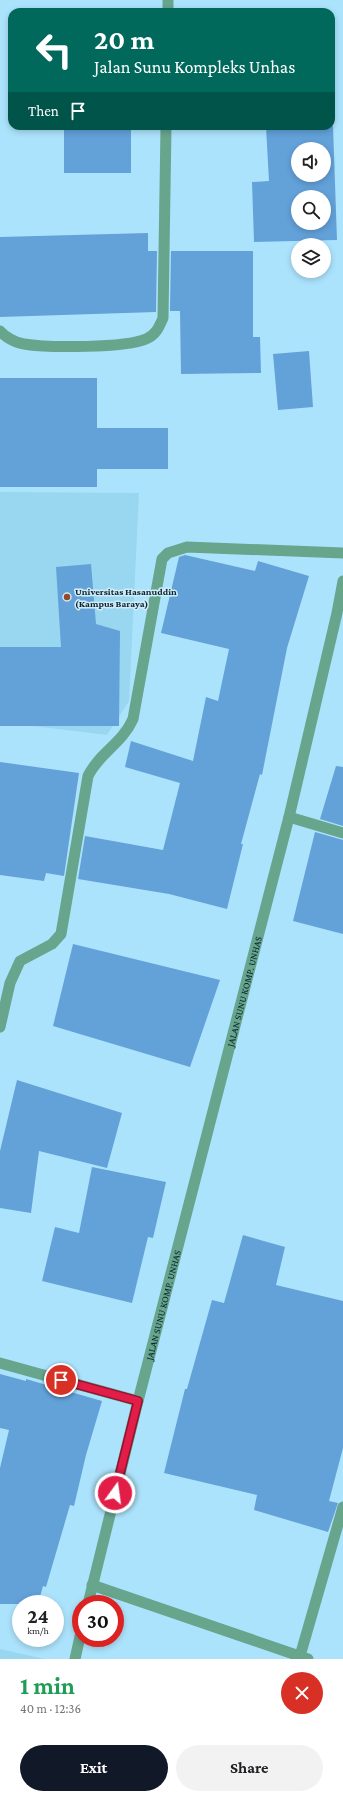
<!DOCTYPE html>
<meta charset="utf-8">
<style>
:root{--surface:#fff;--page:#f2f2f2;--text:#202124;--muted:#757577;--accent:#111827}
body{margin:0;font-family:"Crimson Pro",serif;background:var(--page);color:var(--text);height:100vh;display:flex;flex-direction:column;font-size:15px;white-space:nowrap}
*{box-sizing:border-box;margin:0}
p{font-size:13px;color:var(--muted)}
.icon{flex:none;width:22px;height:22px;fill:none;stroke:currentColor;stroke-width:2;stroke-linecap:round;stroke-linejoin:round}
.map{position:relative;height:1659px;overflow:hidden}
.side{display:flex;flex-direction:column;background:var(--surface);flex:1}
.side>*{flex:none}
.top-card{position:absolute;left:8px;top:8px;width:327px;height:122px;border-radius:12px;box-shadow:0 2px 6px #0003;background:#00695c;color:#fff;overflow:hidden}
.tools{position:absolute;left:291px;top:142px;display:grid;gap:8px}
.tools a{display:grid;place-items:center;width:40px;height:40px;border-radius:50%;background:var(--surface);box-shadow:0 2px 6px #0003;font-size:20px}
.speed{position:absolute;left:12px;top:1595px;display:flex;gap:8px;font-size:20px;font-weight:700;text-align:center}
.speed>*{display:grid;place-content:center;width:52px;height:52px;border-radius:50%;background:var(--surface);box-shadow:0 2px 6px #0003;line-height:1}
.speed small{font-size:10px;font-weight:400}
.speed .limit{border:6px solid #d22;background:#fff;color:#111}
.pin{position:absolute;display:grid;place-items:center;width:34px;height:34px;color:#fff;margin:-17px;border:2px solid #fff;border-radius:50%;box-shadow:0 1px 4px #0007}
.me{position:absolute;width:44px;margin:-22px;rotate:14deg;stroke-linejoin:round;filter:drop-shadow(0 0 3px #0008)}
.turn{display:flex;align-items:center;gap:14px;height:84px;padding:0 20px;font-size:18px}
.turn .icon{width:52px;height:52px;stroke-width:2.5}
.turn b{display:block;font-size:28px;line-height:34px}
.then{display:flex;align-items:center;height:38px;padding:0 20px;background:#0003;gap:8px;font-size:15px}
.round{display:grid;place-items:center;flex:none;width:42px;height:42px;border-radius:21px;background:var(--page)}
.overview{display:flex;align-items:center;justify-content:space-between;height:68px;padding:0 20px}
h1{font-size:24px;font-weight:700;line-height:30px;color:#1e9e55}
.cta{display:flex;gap:8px;margin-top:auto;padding:8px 20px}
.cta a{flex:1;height:46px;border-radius:24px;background:var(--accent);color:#fff;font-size:16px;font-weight:700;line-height:46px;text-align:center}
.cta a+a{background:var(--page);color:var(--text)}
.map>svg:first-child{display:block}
</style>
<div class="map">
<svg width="343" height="1659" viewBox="0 0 343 1659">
<rect width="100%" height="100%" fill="#ace3fc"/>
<path fill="#99d6f0" d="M0 492 139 493 129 701 107 735 0 722Z
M0 1649 45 1659H0Z"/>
<path fill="#63a1d9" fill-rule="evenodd" d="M64 126H131V173H64Z
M284 126H333L337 240 254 242 252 182 269 181 266 127ZM298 149H324V175H298ZM298 197H324V223H298Z
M148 233V251H157L156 312 0 317V237Z
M171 251H253V337H260L261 373 181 374 180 311H170Z
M309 351 313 407 278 410 273 354Z
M0 378H97V428H168V469H97V487H0Z
M185 555 255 571 258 561 309 576 287 648 262 775 260 774 241 844H243L227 909 169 894 78 879 85 836 163 850 180 783 125 767 131 741 193 761 206 697 218 701 229 649 161 633 179 557Z
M91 564 96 624 120 631 119 726H0V647H61L56 567Z
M0 762 79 773 64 876 46 873 44 881 0 875Z
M336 766 343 767V826L320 819Z
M315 832 343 840V934L293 921Z
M73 944 220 980 190 1067 53 1026Z
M17 1080 122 1113 107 1168 39 1151 31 1213 0 1208V1151Z
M92 1167 166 1182 153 1238 148 1237 132 1303 42 1281 55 1227 79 1233Z
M243 1235 285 1247 276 1285 343 1301V1448L329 1501 338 1503 328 1532 254 1510 257 1495 164 1473 185 1389H187L212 1300 224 1303Z
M0 1374 26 1381V1379L102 1401 86 1455 74 1506 70 1505 46 1587 43 1586 38 1604H0V1468L9 1430 0 1428Z"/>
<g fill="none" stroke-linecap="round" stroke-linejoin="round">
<g stroke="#68a58d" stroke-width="11">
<path d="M168 12V0"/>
<path d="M0 331C5 337 16 343 24 344 47 348 126 348 146 339 156 335 159 327 163 318L166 126"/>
<path d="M289 817 343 833"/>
<path d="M0 1027 10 983 20 961 52 944 61 934 88 776C100 752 122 744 133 719L162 559 168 553 187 547 343 553"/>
<path d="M0 1363 138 1401 88 1604"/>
<path id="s1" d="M138 1401 289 817 337 613 343 581"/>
<path d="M92 1585 308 1659"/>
<path d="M300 1656 343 1507"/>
<path d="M75 1659 81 1632"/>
</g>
</g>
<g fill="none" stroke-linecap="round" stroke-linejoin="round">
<defs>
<path id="route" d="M61 1380 138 1401 115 1493"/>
</defs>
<use href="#route" stroke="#92132f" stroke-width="10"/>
<use href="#route" stroke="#e11d48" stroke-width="7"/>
</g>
<circle fill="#934c26" stroke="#d1ecf8" stroke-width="1.5" cx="67" cy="597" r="4"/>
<g text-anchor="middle" stroke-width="3" stroke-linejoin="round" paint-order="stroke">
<g font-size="10" font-weight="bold" fill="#05232e" stroke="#d1ecf8" text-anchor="start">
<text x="75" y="595">Universitas Hasanuddin<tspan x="75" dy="12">(Kampus Baraya)</tspan></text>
</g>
<g font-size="10" fill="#05232e" stroke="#d1ecf8">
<text dy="4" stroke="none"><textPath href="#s1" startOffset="423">JALAN SUNU KOMP. UNHAS</textPath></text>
<text dy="4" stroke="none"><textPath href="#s1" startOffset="99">JALAN SUNU KOMP. UNHAS</textPath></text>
</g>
</g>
</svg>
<div class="tools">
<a><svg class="icon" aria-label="sound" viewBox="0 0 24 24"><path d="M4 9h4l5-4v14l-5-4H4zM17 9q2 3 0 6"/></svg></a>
<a><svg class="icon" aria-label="search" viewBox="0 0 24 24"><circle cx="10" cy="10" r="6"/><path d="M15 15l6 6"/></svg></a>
<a><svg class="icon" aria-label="layers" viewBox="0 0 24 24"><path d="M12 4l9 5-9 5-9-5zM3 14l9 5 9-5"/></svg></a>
</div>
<div class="speed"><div>24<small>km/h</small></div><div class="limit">30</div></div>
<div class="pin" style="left:61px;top:1380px;background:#d93025"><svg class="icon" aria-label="arrive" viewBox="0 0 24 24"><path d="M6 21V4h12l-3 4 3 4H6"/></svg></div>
<svg class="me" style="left:115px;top:1493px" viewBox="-20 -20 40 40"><circle r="17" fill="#e11d48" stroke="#fff" stroke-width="3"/><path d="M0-11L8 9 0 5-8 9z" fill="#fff"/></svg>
<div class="top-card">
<div class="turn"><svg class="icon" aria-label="left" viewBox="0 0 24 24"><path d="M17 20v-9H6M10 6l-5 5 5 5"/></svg><div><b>20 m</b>Jalan Sunu Kompleks Unhas</div></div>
<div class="then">Then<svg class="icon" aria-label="arrive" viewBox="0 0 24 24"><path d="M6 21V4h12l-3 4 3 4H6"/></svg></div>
</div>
</div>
<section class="side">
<div class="overview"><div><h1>1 min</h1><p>40 m · 12:36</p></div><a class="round" style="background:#d93025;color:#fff"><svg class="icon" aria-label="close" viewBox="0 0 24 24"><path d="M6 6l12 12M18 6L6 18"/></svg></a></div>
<div class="cta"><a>Exit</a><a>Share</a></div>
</section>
